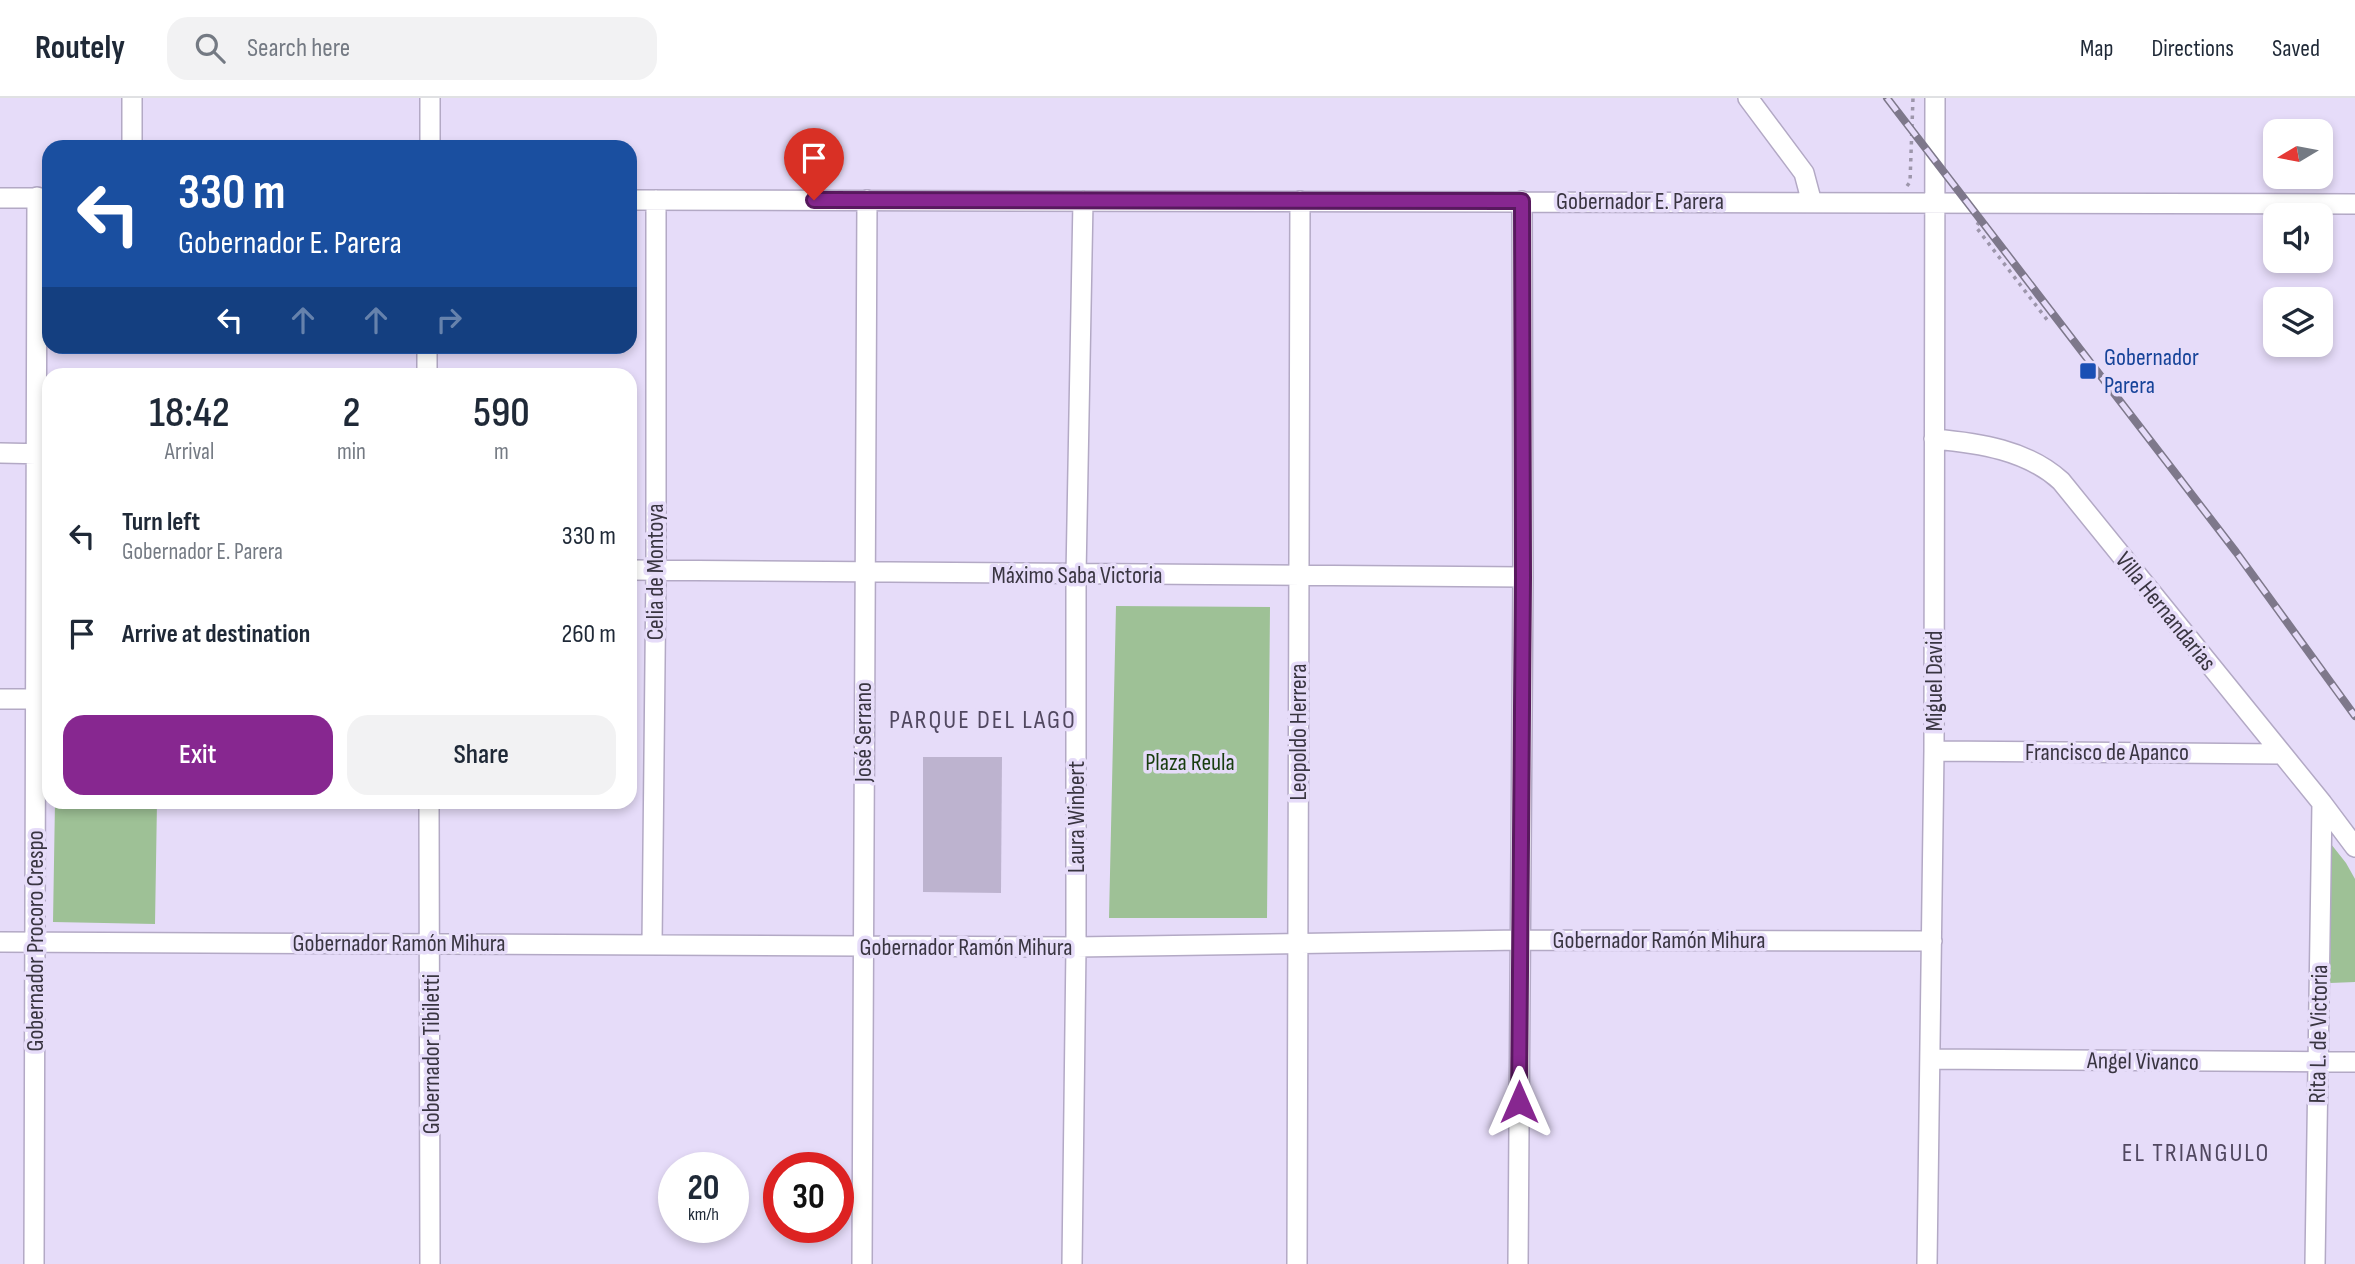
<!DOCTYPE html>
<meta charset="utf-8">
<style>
:root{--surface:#fff;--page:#f2f2f3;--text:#1f2937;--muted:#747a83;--line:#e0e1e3;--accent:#872790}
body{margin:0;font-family:"Sofia Sans Condensed",sans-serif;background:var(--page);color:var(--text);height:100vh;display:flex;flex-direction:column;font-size:26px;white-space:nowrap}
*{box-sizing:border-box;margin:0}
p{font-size:23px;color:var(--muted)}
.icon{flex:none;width:38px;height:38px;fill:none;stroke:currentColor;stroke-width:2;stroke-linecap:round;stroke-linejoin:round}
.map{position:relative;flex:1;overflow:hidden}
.side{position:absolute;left:42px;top:270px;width:595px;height:441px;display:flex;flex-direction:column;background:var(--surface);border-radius:21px;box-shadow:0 4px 10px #0003}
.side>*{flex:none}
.guide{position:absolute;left:42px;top:42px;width:595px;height:214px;border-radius:21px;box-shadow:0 4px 10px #0003;background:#1a4fa0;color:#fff;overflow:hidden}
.needle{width:46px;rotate:260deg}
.controls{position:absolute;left:2263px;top:21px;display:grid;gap:14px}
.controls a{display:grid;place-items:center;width:70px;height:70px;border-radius:14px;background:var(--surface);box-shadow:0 4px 10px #0003;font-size:35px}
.speed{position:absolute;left:658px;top:1054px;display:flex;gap:14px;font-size:35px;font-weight:700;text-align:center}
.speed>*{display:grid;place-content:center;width:91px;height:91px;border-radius:50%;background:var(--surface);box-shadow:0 4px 10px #0003;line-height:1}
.speed small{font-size:18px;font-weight:400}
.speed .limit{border:10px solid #d22;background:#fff;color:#111}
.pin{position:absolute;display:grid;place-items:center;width:60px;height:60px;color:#fff;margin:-72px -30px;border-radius:50% 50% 50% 0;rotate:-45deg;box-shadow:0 0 7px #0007}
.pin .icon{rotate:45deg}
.me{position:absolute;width:77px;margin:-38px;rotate:0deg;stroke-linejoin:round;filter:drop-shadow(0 0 5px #0008)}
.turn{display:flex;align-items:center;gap:24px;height:147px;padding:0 21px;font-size:32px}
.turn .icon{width:91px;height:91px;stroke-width:2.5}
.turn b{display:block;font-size:49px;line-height:60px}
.lanes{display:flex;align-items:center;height:66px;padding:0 21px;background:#0003;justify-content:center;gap:35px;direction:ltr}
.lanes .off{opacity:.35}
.eta{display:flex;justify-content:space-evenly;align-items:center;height:119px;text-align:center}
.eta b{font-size:42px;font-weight:600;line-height:49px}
.button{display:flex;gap:14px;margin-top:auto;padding:14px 21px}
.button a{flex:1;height:80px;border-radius:21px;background:var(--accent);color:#fff;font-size:28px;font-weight:600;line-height:80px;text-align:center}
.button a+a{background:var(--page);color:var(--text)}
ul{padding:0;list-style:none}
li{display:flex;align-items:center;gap:21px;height:98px;padding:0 21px}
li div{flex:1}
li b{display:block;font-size:26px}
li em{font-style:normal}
header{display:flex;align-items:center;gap:42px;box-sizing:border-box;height:98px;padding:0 35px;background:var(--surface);border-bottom:2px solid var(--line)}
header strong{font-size:33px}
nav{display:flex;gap:38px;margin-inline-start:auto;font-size:24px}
.search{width:490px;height:63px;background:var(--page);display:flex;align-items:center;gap:18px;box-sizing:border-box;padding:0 24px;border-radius:21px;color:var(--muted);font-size:26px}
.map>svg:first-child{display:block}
</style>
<header>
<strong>Routely</strong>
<div class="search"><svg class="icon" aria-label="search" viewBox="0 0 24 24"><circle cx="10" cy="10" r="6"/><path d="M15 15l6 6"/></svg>Search here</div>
<nav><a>Map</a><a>Directions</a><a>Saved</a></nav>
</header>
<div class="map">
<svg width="2355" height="1166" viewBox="0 0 2355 1166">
<rect width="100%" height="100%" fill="#e6dcf9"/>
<path fill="#9ec196" d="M1116 508 1270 509 1267 820H1109Z
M55 704H157L155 826 53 824Z
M2331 746 2346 765 2355 781V884L2330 885Z"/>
<path fill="#bdb3cf" d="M923 659H1002L1001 795 923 794Z"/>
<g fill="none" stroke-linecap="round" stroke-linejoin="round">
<defs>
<path id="minor" d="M1748 0 1804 75 1812 105
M132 49V0
M430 49V0
M0 100H48
M630 102 2355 106
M427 276V248
M1934 341C1979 345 2027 352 2061 383L2322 705 2355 749
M0 355 48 356
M630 472 1523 479
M0 601H48
M1934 653 2281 656
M429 704 430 1166
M0 844 1076 849 1520 842 1932 843
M652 846 656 472V102
M1931 961 2355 964
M34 1166 37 99
M862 1166 867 102
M1072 1166 1076 849V477L1083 103
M1297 1166 1300 103
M1518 1166 1523 479 1522 103
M1927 1166 1934 653 1935 0
M2315 1166 2322 705"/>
</defs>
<use href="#minor" stroke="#b3a9c5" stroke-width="22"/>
<path stroke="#9d96ab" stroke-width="3.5" stroke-dasharray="3.5 5" stroke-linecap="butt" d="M1907 88 1910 84 1913 0
M1979 124 1976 129 2048 223"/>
<use href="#minor" stroke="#fff" stroke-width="19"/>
<defs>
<path id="rail" d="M1887 0 2236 454 2355 618"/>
</defs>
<use href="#rail" stroke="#7e788b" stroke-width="8"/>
<use href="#rail" stroke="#e6dcf9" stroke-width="5" stroke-dasharray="16" stroke-linecap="butt"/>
</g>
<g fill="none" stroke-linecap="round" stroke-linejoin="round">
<defs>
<path id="route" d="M814 102 1522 103 1523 479 1519 1004"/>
</defs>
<use href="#route" stroke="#58195e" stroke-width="18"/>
<use href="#route" stroke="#872790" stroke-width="12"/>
</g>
<rect fill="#1a4fb4" stroke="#e6dcf9" stroke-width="2.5" x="2079" y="264" width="18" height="18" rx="3.5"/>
<g text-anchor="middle" stroke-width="7" stroke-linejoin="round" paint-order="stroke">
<g font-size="24" fill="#393541" stroke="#e6dcf9">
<text x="1640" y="111">Gobernador E. Parera</text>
<text transform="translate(655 474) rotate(-90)" y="8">Celia de Montoya</text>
<text x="1077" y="485">Máximo Saba Victoria</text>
<text transform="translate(2166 513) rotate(51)" y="8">Villa Hernandarias</text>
<text transform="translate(1934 583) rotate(-90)" y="8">Miguel David</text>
<text transform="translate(863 634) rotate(-90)" y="8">José Serrano</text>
<text transform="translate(1298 634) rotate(-90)" y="8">Leopoldo Herrera</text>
<text x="2107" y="662">Francisco de Apanco</text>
<text transform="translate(1076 719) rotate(-90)" y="8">Laura Winbert</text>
<text x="1659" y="850">Gobernador Ramón Mihura</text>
<text transform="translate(35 843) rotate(-90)" y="8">Gobernador Procoro Crespo</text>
<text x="399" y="853">Gobernador Ramón Mihura</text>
<text x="966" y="857">Gobernador Ramón Mihura</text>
<text transform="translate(2318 936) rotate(-89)" y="8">Rita L. de Victoria</text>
<text transform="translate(431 956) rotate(-90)" y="8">Gobernador Tibiletti</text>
<text transform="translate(2143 963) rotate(1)" y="8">Angel Vivanco</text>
</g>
<g font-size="24" fill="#164399" stroke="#e6dcf9" text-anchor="start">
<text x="2104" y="267">Gobernador<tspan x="2104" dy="28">Parera</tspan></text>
</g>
<g font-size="24" fill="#183d0e" stroke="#e6dcf9">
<text x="1190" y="672">Plaza Reula</text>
</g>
<g font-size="26" letter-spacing="2" fill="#514860" stroke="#e6dcf9">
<text x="983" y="630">PARQUE DEL LAGO</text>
<text x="2196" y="1063">EL TRIANGULO</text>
</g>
</g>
</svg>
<div class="controls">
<a><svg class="needle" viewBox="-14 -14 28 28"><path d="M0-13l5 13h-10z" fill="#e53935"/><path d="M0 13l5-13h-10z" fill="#747a83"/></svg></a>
<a><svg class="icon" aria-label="sound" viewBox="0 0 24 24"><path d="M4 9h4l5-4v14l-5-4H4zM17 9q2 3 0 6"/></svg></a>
<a><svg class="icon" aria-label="layers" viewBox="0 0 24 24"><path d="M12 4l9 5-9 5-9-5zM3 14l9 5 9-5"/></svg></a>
</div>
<div class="speed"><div>20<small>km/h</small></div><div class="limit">30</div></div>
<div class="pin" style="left:814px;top:102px;background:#d93025"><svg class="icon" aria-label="arrive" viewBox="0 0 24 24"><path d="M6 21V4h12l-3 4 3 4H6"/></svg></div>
<svg class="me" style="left:1519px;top:1004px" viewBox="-20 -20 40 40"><path d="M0-17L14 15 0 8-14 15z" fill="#872790" stroke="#fff" stroke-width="4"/></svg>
<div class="guide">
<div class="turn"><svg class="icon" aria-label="left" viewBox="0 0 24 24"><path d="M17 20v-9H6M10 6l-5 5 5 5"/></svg><div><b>330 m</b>Gobernador E. Parera</div></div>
<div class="lanes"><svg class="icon" aria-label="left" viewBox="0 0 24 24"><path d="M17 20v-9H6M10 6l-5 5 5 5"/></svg><svg class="icon off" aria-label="ahead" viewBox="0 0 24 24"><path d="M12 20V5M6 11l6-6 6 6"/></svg><svg class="icon off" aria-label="ahead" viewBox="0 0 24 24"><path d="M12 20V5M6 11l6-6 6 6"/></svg><svg class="icon off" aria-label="right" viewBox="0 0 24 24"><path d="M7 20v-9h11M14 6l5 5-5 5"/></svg></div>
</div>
<section class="side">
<div class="eta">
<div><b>18:42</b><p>Arrival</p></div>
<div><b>2</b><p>min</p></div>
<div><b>590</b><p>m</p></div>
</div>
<ul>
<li><svg class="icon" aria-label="left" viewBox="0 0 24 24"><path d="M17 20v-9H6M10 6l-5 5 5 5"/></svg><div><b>Turn left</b><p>Gobernador E. Parera</p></div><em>330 m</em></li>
<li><svg class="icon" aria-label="arrive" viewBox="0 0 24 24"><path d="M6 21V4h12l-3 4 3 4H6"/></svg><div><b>Arrive at destination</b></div><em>260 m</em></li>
</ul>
<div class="button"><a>Exit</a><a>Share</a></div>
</section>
</div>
